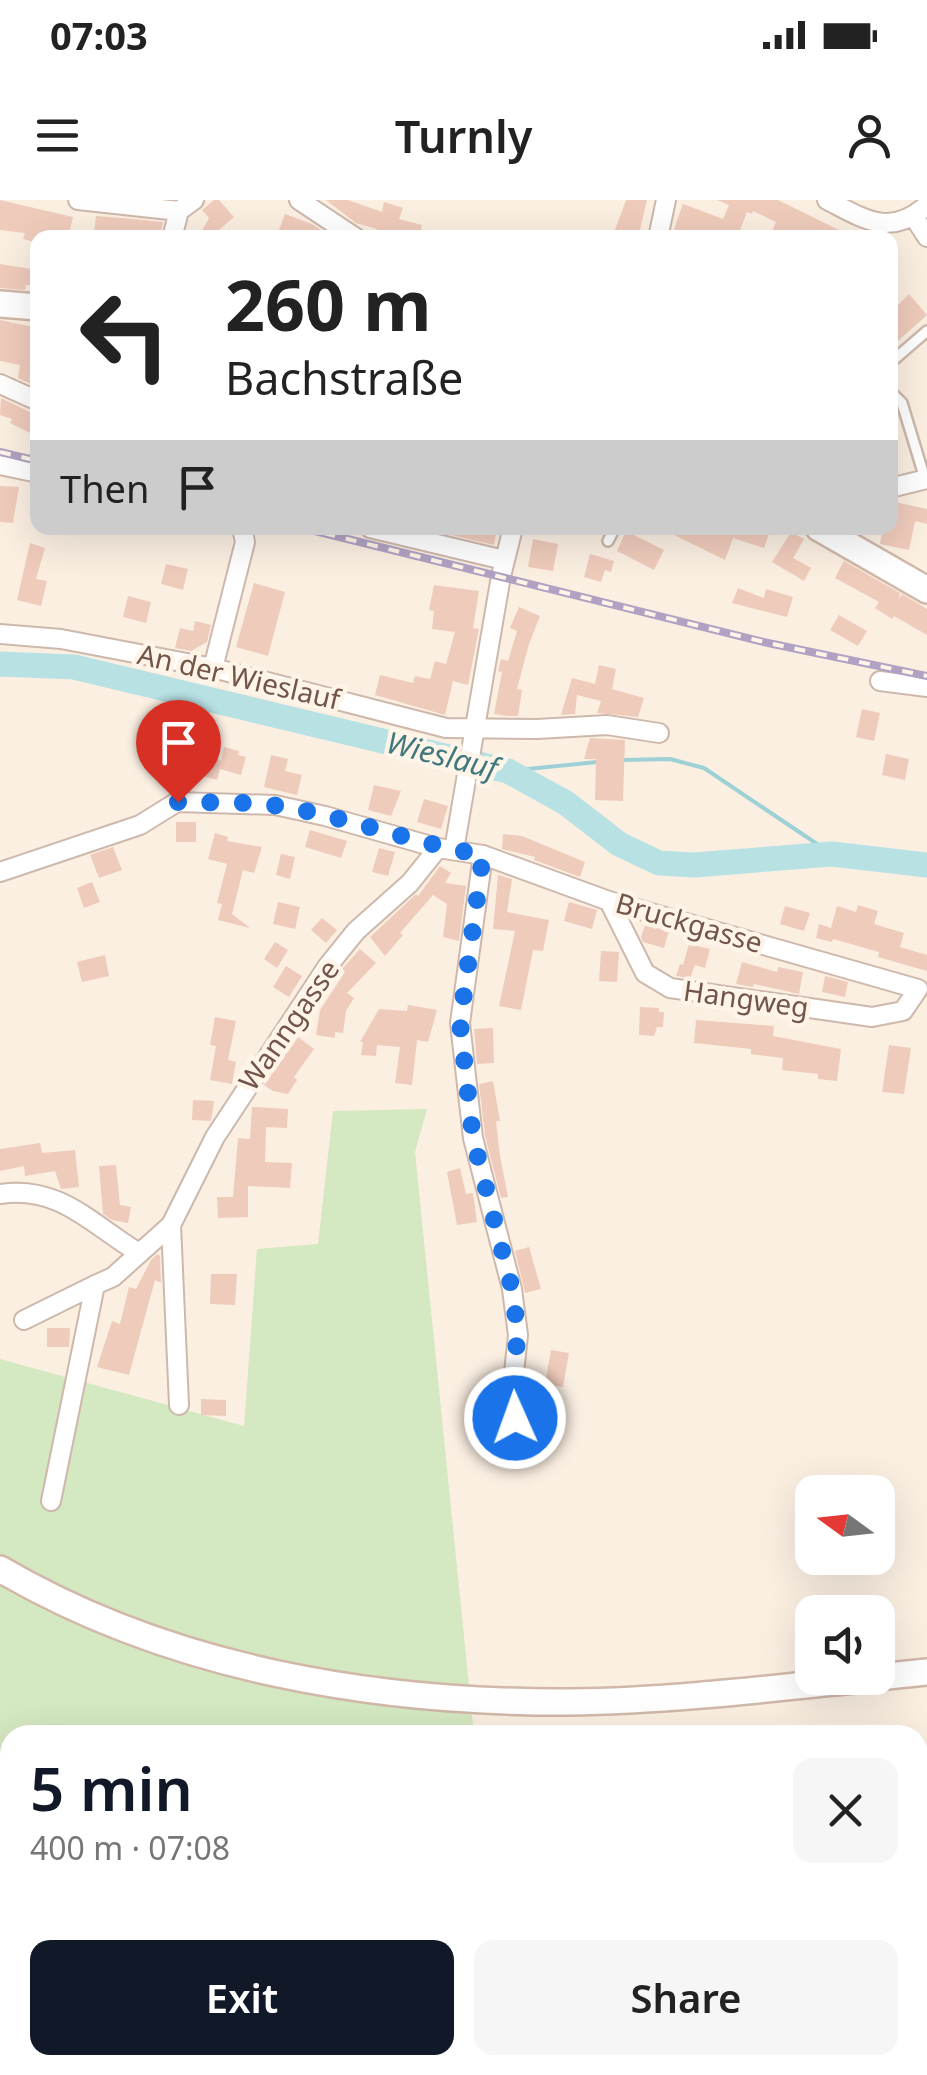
<!DOCTYPE html>
<meta charset="utf-8">
<style>
:root{--surface:#fff;--page:#f6f6f6;--text:#222;--muted:#767676;--accent:#111827}
body{margin:0;font-family:"Noto Sans",sans-serif;background:var(--page);color:var(--text);height:100vh;display:flex;flex-direction:column;font-size:38px;white-space:nowrap}
*{box-sizing:border-box;margin:0}
p{font-size:32px;color:var(--muted)}
.icon{flex:none;width:55px;height:55px;fill:none;stroke:currentColor;stroke-width:2;stroke-linecap:round;stroke-linejoin:round}
.map{position:relative;flex:1;overflow:hidden}
.sheet{position:absolute;left:0px;top:1525px;width:928px;height:350px;display:flex;flex-direction:column;background:var(--surface);border-radius:30px 30px 0 0;box-shadow:0 10px 40px #0002}
.sheet>*{flex:none}
.guide{position:absolute;left:30px;top:30px;width:868px;height:305px;border-radius:20px;box-shadow:0 10px 40px #0002;background:#fff;color:var(--text);overflow:hidden}
.needle{width:65px;rotate:285deg}
.fabs{position:absolute;left:795px;top:1275px;display:grid;gap:20px}
.fabs a{display:grid;place-items:center;width:100px;height:100px;border-radius:20px;background:var(--surface);box-shadow:0 10px 40px #0002;font-size:50px}
.pin{position:absolute;display:grid;place-items:center;width:85px;height:85px;color:#fff;margin:-102px -42px;border-radius:50% 50% 50% 0;rotate:-45deg;box-shadow:0 0 10px #0007}
.pin .icon{rotate:45deg}
.me{position:absolute;width:110px;margin:-55px;rotate:358deg;stroke-linejoin:round;filter:drop-shadow(0 0 8px #0008)}
.turn{display:flex;align-items:center;gap:35px;height:210px;padding:0 30px;font-size:45px}
.turn .icon{width:130px;height:130px;stroke-width:2.5}
.turn b{display:block;font-size:70px;line-height:85px}
.then{display:flex;align-items:center;height:95px;padding:0 30px;background:#0003;gap:20px;font-size:38px}
.round{display:grid;place-items:center;flex:none;width:105px;height:105px;border-radius:20px;background:var(--page)}
.headline{display:flex;align-items:center;justify-content:space-between;height:170px;padding:0 30px}
h1{font-size:60px;font-weight:600;line-height:75px;color:var(--accent)}
.button{display:flex;gap:20px;margin-top:auto;padding:20px 30px}
.button a{flex:1;height:115px;border-radius:20px;background:var(--accent);color:#fff;font-size:40px;font-weight:600;line-height:115px;text-align:center}
.button a+a{background:var(--page);color:var(--text)}
.status{display:flex;justify-content:space-between;align-items:center;height:70px;padding:0 50px;background:var(--surface);direction:ltr}
.status svg{height:28px;fill:currentColor}
header{display:flex;justify-content:space-between;align-items:center;height:130px;padding:0 30px;background:var(--surface);font-size:45px;font-weight:600}
.map>svg:first-child{display:block}
</style>
<div class="status"><b>07:03</b><svg viewBox="0 0 49 12"><path d="M0 12V9h3v3zM5 12V6h3v6zM10 12V3h3v9zM15 12V0h3v12zM26 1h20v11H26zM47 4h2v5h-2z"/></svg></div>
<header><svg class="icon" aria-label="menu" viewBox="0 0 24 24"><path d="M4 6h16M4 12h16M4 18h16"/></svg>Turnly<svg class="icon" aria-label="person" viewBox="0 0 24 24"><circle cx="12" cy="8" r="4"/><path d="M4 21q1-7 8-7t8 7"/></svg></header>
<div class="map">
<svg width="927" height="1875" viewBox="0 0 927 1875">
<rect width="100%" height="100%" fill="#fbefe2"/>
<path fill="#d4e8c1" d="M427 909 415 952 474 1535H10V1865H507L508 1875H0V1159L244 1226 257 1049 318 1044 333 911Z
M918 1804 927 1805V1858L918 1875H523L522 1865H918Z"/>
<g fill="none" stroke-linecap="round" stroke-linejoin="round">
<path stroke="#9ed1d5" stroke-width="4" d="M622 560 670 559 704 568 832 654
M508 571 597 562"/>
<path stroke="#b8e1e4" stroke-width="25" d="M0 464 74 467 508 571 566 603 619 644 659 663 694 665 832 654 927 665"/>
</g>
<path fill="#efcbbb" d="M0 0 73 17 68 38 43 33 42 38H38V43L23 39 25 33 0 30Z
M214 0H219L234 17 210 38H198L209 18 202 10Z
M326 0H348L382 12 384 2 403 8 399 19 422 25 419 38H374L377 29 356 23Z
M626 0H647L638 38H612Z
M717 0H778L855 38H805L792 30 789 38H769L776 22 753 11 752 14 747 12 737 38H698L674 29 683 4 723 19 729 5Z
M285 14 312 24 333 38H276Z
M96 16 134 19 163 22 160 38H120L94 33Z
M0 64 38 70V85H26L25 90 0 88Z
M909 94 927 115 890 148V113Z
M0 120 38 128 33 185 18 178 20 165 0 161Z
M1 198 38 216 32 234 10 223 12 219 0 215Z
M0 286 19 287 13 323 0 322Z
M890 301 927 309V324L915 321 909 350 880 344 883 328H890Z
M422 328H497L494 345Z
M660 328H771L764 348 733 338 725 360Z
M626 331 664 350 654 370 617 351Z
M791 332 804 339 793 358 811 368 804 381 772 362Z
M533 339 558 344 553 371 528 367Z
M30 343 45 348 36 379 47 381 41 406 17 400Z
M590 354 614 361 611 372 605 370 601 382 584 377Z
M844 361 900 393 899 399 902 394 927 409V435L894 416 892 419 875 408 879 402 835 378Z
M166 364 188 369 183 390 161 384Z
M254 383 285 392 268 456 236 447Z
M434 385 479 391 473 428 479 429 468 485 453 481 445 515 375 495 380 475 413 483 415 476 430 479 435 461 446 464 455 432 432 429 434 411 429 410Z
M738 388 764 398 766 389 793 397 787 417 732 403Z
M128 396 151 402 146 423 123 417Z
M519 407 540 416 529 444 517 489 522 490 518 516H507L494 514 502 472 498 471 501 459 508 461 517 431 510 428Z
M839 415 867 431 858 446 830 430Z
M195 421 211 425 207 442 191 451 175 448 180 428 193 431Z
M599 465 616 469 612 489 644 498 638 517 597 513 601 501 577 495 575 514 561 515 572 478 595 484Z
M862 509 880 513 874 541 856 537Z
M590 538 625 540 623 601 595 600 596 559H584Z
M224 547 239 551 238 555 246 557 241 575 220 569 217 580 203 576 208 557 221 561Z
M886 554 909 559 905 580 882 575Z
M271 555 288 559 285 571 302 575 297 595 264 587Z
M374 585 401 591 391 616 368 610Z
M424 599 448 606 441 629 417 622Z
M176 622H196V642H176Z
M310 630 347 641 341 658 305 647Z
M215 633 228 637 227 641 262 647 254 673 243 670 232 714 250 728 218 720 222 704 217 703 227 664 208 659Z
M503 634 522 636 585 662 580 677 534 660 535 657 502 649Z
M113 647 122 670 99 678 90 655Z
M379 648 395 652 388 676 372 672Z
M281 654 295 657 290 679 276 675Z
M440 666 451 673 445 683 466 686 459 741 443 737 447 704 433 695 400 733 403 735 385 756 370 737 416 694 418 696Z
M498 675 512 679 507 712 549 720 543 751 533 750 521 810 499 806 515 731 493 729Z
M92 682 100 702 84 708 77 688Z
M278 702 300 707 295 729 273 724Z
M569 702 597 710 592 729 564 721Z
M858 705 878 711 874 724 904 733 900 747 927 755V771L878 757 879 752 833 739 832 742 816 738 819 724 831 728 837 706 856 712Z
M785 706 810 713 804 731 780 724Z
M322 718 337 730 326 743 311 730Z
M645 725 669 731 664 748 643 742 641 737Z
M275 742 288 750 277 768 264 759Z
M689 744 710 749 705 768 695 765 690 778 676 776 680 764 683 765Z
M360 749 376 763 347 793 354 798 346 811 343 833 335 832V838L316 835 320 810 345 772 342 769Z
M601 751 619 752 617 782 599 781Z
M105 755 109 776 82 782 77 762Z
M742 762 777 772 778 767 803 772 799 794 754 784 753 787 736 784Z
M286 766 302 776 289 797 273 787Z
M825 776 848 782 845 797 822 792Z
M408 805 437 810 428 842 417 840 412 885 395 883 400 847 377 845 376 856 361 855 363 842H360L379 809 407 811Z
M640 807 659 808V812H664L663 827H657L654 836 639 835Z
M215 817 236 821 228 860 236 862 232 884 210 880 216 846 210 845Z
M696 820 774 826 773 836 841 849 837 881 818 879V874L782 870 783 858 751 854V849L694 843Z
M493 828 494 863 477 864 474 829Z
M298 837 314 849 294 877 297 880 288 894 273 891 264 885Z
M889 845 911 848 904 894 882 892Z
M493 881 500 921H496L500 956 508 997 501 998 485 936 479 884Z
M193 900 214 901 211 921 192 920Z
M252 907 288 909 287 928 266 927 265 962 292 963 290 988 248 986V1017L218 1018 217 997H233L238 938 250 939Z
M40 943 42 953 75 950 79 987 61 989 55 971 25 976 24 966 0 971V949Z
M116 965 120 1005 131 1007 128 1023 112 1020 103 1014 99 966Z
M460 968 466 994 473 993 477 1022 457 1025 447 972Z
M529 1047 541 1089 525 1093 515 1051Z
M157 1054 160 1056 161 1083 155 1080 129 1175 97 1167 112 1121 120 1124 129 1087 136 1089 151 1060Z
M211 1074H237L235 1105 210 1104Z
M47 1128H70L69 1147H47Z
M551 1150 569 1153 563 1187 545 1184Z
M485 1189H500L499 1218 483 1217Z
M201 1199 226 1200V1216L201 1215Z"/>
<g fill="none" stroke-linecap="round" stroke-linejoin="round">
<defs>
<path id="lane" d="M890 163 927 131
M890 191 902 203 925 279
M608 341 615 328"/>
<path id="street" d="M78 0 179 11
M299 0 356 38
M827 0C864 19 890 38 927 5
M914 17 927 37
M172 38 179 11 194 0
M658 38 666 0
M0 184 38 201
M0 265 38 273
M890 288 927 279
M370 328 504 360
M0 434 61 439 213 468 446 528 537 529 607 525 659 533
M213 468 245 342 242 328
M880 481 927 487
M454 650 501 376 513 328
M483 655 460 823 473 938 512 1089 518 1135 513 1182 515 1218
M0 672 140 625 177 602 275 605 325 616 438 648 483 655 609 701 918 789 903 811 872 817 670 788 645 773 609 701
M0 994C60 985 92 1025 139 1053
M171 1025 179 1205
M24 1120 95 1085
M51 1301 95 1085 113 1077 171 1025 215 937 327 767 356 731 410 683 438 648"/>
<path id="secondary" d="M0 104 38 107
M819 328 927 390
M0 1369C171 1469 374 1503 570 1502 668 1501 776 1488 874 1478
M878 1477 927 1472"/>
</defs>
<use href="#lane" stroke="#ceb8ac" stroke-width="14"/>
<use href="#street" stroke="#ceb8ac" stroke-width="22"/>
<use href="#secondary" stroke="#d1b8a9" stroke-width="30"/>
<use href="#lane" stroke="#fff" stroke-width="9"/>
<use href="#street" stroke="#fff" stroke-width="18"/>
<use href="#secondary" stroke="#fff" stroke-width="25"/>
<defs>
<path id="rail" d="M0 252 38 261
M303 328 768 443 927 476"/>
</defs>
<use href="#rail" stroke="#b1a2c3" stroke-width="8"/>
<use href="#rail" stroke="#fef4e8" stroke-width="4" stroke-dasharray="11" stroke-linecap="butt"/>
</g>
<g fill="none" stroke-linecap="round" stroke-linejoin="round">
<path stroke="#1a73e8" stroke-width="18" stroke-dasharray="0 32.4" d="M178 602C211 603 246 601 279 606 348 617 414 643 483 655L460 823 473 938 512 1089 518 1134 512 1182 515 1218"/>
</g>
<g text-anchor="middle" stroke-width="9" stroke-linejoin="round" paint-order="stroke">
<g font-size="28" fill="#72544a" stroke="#fef4e8">
<text transform="translate(239 477) rotate(13)" y="10">An der Wieslauf</text>
<text transform="translate(689 723) rotate(16)" y="10">Bruckgasse</text>
<text transform="translate(746 799) rotate(8)" y="10">Hangweg</text>
<text transform="translate(289 825) rotate(-55)" y="10">Wanngasse</text>
</g>
<g font-size="30" font-style="italic" fill="#41787e" stroke="#fef4e8">
<text transform="translate(442 556) rotate(14)" y="10">Wieslauf</text>
</g>
</g>
</svg>
<div class="fabs">
<a><svg class="needle" viewBox="-14 -14 28 28"><path d="M0-13l5 13h-10z" fill="#e53935"/><path d="M0 13l5-13h-10z" fill="#767676"/></svg></a>
<a><svg class="icon" aria-label="sound" viewBox="0 0 24 24"><path d="M4 9h4l5-4v14l-5-4H4zM17 9q2 3 0 6"/></svg></a>
</div>
<div class="pin" style="left:178px;top:602px;background:#d93025"><svg class="icon" aria-label="arrive" viewBox="0 0 24 24"><path d="M6 21V4h12l-3 4 3 4H6"/></svg></div>
<svg class="me" style="left:515px;top:1218px" viewBox="-20 -20 40 40"><circle r="17" fill="#1a73e8" stroke="#fff" stroke-width="3"/><path d="M0-11L8 9 0 5-8 9z" fill="#fff"/></svg>
<div class="guide">
<div class="turn"><svg class="icon" aria-label="left" viewBox="0 0 24 24"><path d="M17 20v-9H6M10 6l-5 5 5 5"/></svg><div><b>260 m</b>Bachstraße</div></div>
<div class="then">Then<svg class="icon" aria-label="arrive" viewBox="0 0 24 24"><path d="M6 21V4h12l-3 4 3 4H6"/></svg></div>
</div>
<section class="sheet">
<div class="headline"><div><h1>5 min</h1><p>400 m · 07:08</p></div><a class="round"><svg class="icon" aria-label="close" viewBox="0 0 24 24"><path d="M6 6l12 12M18 6L6 18"/></svg></a></div>
<div class="button"><a>Exit</a><a>Share</a></div>
</section>
</div>
